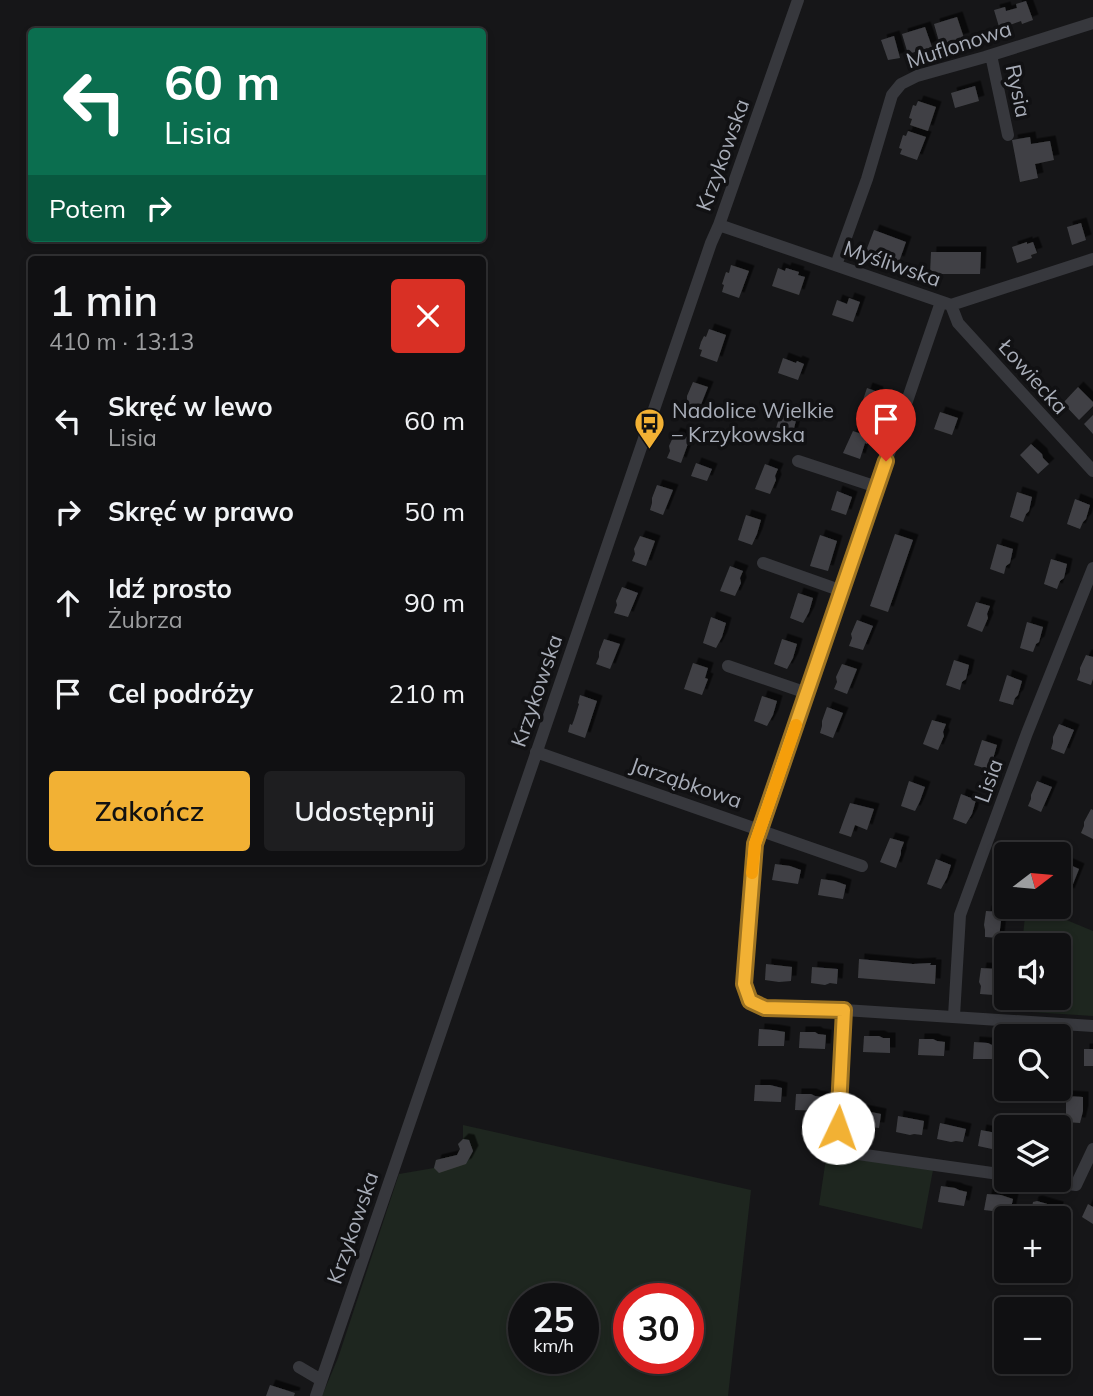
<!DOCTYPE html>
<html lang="pl">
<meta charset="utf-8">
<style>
:root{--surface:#101012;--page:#1e1e20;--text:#f1f3f6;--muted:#9c9d9f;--line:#303032;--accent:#f2b134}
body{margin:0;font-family:Mulish,sans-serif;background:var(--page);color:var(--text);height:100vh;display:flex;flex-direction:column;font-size:26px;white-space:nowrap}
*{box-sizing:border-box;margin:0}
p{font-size:23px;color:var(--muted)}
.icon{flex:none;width:38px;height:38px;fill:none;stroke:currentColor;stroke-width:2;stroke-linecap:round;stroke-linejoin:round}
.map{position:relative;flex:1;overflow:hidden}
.details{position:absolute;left:28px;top:256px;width:458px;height:609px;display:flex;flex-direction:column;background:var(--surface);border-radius:7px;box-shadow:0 4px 10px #0003,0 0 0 2px var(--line)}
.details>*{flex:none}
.hud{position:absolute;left:28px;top:28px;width:458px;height:214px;border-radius:7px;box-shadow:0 4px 10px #0003,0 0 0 2px var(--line);background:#0b6e4f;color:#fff;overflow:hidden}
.needle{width:46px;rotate:74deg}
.buttons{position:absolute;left:994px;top:842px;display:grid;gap:14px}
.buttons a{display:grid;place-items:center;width:77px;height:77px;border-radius:7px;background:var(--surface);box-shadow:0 4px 10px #0003,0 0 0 2px var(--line);font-size:35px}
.speed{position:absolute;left:508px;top:1283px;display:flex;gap:14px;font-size:35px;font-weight:700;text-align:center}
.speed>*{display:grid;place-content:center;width:91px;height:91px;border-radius:50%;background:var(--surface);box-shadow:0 4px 10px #0003,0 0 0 2px var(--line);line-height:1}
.speed small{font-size:18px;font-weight:400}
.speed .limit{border:10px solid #d22;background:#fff;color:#111}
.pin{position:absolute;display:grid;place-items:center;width:60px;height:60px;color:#fff;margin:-72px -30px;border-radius:50% 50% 50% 0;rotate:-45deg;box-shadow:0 0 7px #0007}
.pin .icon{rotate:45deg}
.me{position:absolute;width:77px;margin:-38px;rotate:3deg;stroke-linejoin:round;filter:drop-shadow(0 0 5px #0008)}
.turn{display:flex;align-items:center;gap:24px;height:147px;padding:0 21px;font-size:32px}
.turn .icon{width:91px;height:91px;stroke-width:2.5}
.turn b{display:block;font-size:49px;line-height:60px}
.then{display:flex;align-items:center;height:66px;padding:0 21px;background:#0003;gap:14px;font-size:26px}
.round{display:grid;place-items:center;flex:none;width:74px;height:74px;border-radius:7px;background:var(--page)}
.summary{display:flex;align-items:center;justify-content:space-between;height:119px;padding:0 21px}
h1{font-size:42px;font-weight:600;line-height:52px}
.action{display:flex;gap:14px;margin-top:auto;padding:14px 21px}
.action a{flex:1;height:80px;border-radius:7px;background:var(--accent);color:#111;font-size:28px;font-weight:600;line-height:80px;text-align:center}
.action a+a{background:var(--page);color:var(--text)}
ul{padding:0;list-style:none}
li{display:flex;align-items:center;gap:21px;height:91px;padding:0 21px}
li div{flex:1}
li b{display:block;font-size:26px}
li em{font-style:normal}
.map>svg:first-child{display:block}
</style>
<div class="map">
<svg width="1093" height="1396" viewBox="0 0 1093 1396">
<defs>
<filter id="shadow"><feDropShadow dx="5.5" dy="-5.5" stdDeviation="0" flood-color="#0009"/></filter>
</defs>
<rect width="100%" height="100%" fill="#161618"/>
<path fill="#1e261f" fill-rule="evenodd" d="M1026 907H1035L1093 931V1016L1015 1011 1017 998H1059V945H1022Z
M463 1125 751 1190 728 1396H322L338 1358 399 1174 434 1168 436 1160 457 1155 460 1149 458 1144 463 1139ZM523 1298H583V1358H523ZM628 1298H688V1358H628Z
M827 1152 933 1170 922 1229 819 1205Z"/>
<path fill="#404145" filter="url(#shadow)" d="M1026 1 1033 20 1022 24 1021 21 1010 25 1011 27 1000 30 994 10 1005 7 1006 11 1017 8 1016 4Z
M957 17 964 38 940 45 934 24Z
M925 27 932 47 908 54 902 34Z
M894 36 900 58 888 60 881 40Z
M975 86 979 101 955 108 951 93Z
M918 101 936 107 928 131 910 125 912 119 909 118 913 105 916 106Z
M908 131 926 137 917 160 900 154 902 149 899 148 903 135 906 136Z
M1030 137 1031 144 1050 141 1054 160 1035 164 1038 178 1020 182 1012 140Z
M1081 223 1086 240 1072 245 1067 227Z
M874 230 906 242 899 262 866 251Z
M1027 242V244L1033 242 1037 253 1031 255 1032 258 1017 263 1012 247Z
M931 252H981L980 274H930Z
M731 265 749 271 739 298 722 292 724 285 722 284 726 272 729 273Z
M778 268 785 271 786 268 799 272 798 275 805 277 799 295 772 286Z
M849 298 860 302 853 322 832 315 837 300 847 304Z
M709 329 726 335 717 362 700 356 702 350 699 349 701 342 704 336 706 337Z
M783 358 796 363 797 361 804 364 798 380 778 373Z
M693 382 708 387 698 412 685 407 687 400V396Z
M1078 387 1093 402V406L1079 420 1063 403Z
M867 388 878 392 876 400 882 402 878 414 872 411 869 419 858 415Z
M781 412 797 417 793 432 787 443 773 438Z
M940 412 958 418 952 435 934 429Z
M1093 415V434L1084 424Z
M853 431 870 437 867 444 865 443 860 459 843 453Z
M675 433 690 438 681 463 667 458 670 451 669 446Z
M1031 444 1042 454 1043 458 1049 464 1038 474 1020 455Z
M696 463 712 469 707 481 691 476Z
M765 464 778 469 775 476 776 480 770 494 755 489Z
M657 485 673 490 663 515 650 510 652 503V498Z
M837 491 852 497 846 515 831 510Z
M1017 492 1032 497 1029 511 1026 514 1023 522 1010 517Z
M1075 499 1090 505 1086 519 1083 522 1080 529 1067 524Z
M746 515 761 520 757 534 752 545 738 540Z
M895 534 913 540 888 612 870 606Z
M820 535 837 541 828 571 810 566Z
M640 536 655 541 646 566 632 561 635 554 634 549Z
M997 544 1013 549 1010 563 1006 566 1004 574 990 569Z
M1051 559 1067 564 1064 578 1060 581 1057 589 1044 584Z
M730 566 743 571 740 578 741 583 735 596 720 591Z
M622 587 638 593 628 617 614 613 617 605 616 601Z
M798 593 813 598 809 612 803 623 790 618Z
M976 602 990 606 987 614 988 618 982 632 967 626Z
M711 617 726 623 722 637 716 648 703 643Z
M857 620 873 626 863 650 849 646 852 638 851 634Z
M1027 622 1043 627 1039 642 1036 644 1033 652 1020 648Z
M604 639 620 644 610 669 596 664 599 657V652Z
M782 639 797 644 793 658 787 669 774 664Z
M1086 655 1093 657V679L1091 685 1077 680 1080 672V668Z
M954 660 969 665 966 679 962 682 960 690 946 685Z
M693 663 708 668 705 678 708 679 702 695 684 689Z
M842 664 857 669 847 694 834 689 837 682 836 677Z
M1007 675 1022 681 1018 695 1015 698 1013 705 999 701Z
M580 695 597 701 585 738 568 732 570 724 572 725 574 720 579 704 578 703Z
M762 696 777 701 773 715 767 726 754 721Z
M827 707 843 713 833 738 820 733 822 726V721Z
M932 720 946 724 943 732 944 736 938 750 923 744Z
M1059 724 1074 730 1064 754 1051 749 1053 742V737Z
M982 740 997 745 993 759 990 762 987 769 974 765Z
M909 781 925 787 920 801 915 811 901 806Z
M1037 781 1052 787 1041 812 1028 806 1031 799V795Z
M961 794 976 800 972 814 966 824 953 819Z
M850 803 874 809 867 830 855 825 851 837 839 833Z
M1091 809 1093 810V839L1081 833 1084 826V822Z
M890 838 904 842 901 850V854L896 868 880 862Z
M1006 858V880L1001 877Z
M936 859 951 865 947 878 941 889 927 884Z
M1066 863 1079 869 1069 894 1059 889V875Z
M775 864 790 866 801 870 798 884 772 880Z
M821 879 835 881 846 885 843 899 818 895Z
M986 911 1002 912 999 938 985 937V930L984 925Z
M859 959 913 964 931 963 930 965H936L935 984 858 978Z
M766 964 792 967 791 981 779 982 765 980Z
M812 967 838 969 837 984 830 983 825 985 811 983Z
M981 968 997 969 994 995 980 994 981 986 979 982Z
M759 1029 773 1030 785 1032 784 1046H758Z
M800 1032H815L818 1034 826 1035 825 1049 799 1048Z
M864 1036H879L883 1038H890V1053L863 1052Z
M919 1039H933L937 1041 945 1042 944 1056 918 1055Z
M974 1042 988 1043 992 1045H1000L999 1059H973Z
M1084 1049H1093V1066H1084Z
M755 1085H770L782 1088 781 1102 754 1101Z
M796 1094H811L815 1096 823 1097 822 1111 795 1110Z
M1066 1096 1083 1097V1111L1080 1123 1066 1122Z
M856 1109 881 1114 879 1128 871 1127 867 1128 853 1125Z
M898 1116 924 1121 922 1135 914 1134 910 1135 896 1132Z
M940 1123 966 1129 963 1142 956 1141 951 1142 937 1139Z
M981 1130 1006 1135 1004 1149 997 1148 992 1149 978 1146Z
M1059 1137H1064L1065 1141 1061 1163H1059Z
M463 1139 469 1140 473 1151 466 1164 439 1173 434 1168 436 1160 457 1155 460 1149 458 1144Z
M941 1186 955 1188 959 1190 967 1192 964 1206 938 1202Z
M987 1194 1001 1195 1013 1199 1010 1213 984 1210Z
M1037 1201 1058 1207 1057 1218H1030L1033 1202Z
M1088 1204 1093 1207V1224L1082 1217Z
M270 1385 295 1393 294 1396H266Z"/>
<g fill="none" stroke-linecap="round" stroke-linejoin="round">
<path stroke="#37383d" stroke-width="12" d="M991 55 1008 135
M719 225 951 305 1093 259
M836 265 867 179 892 95 901 84 917 76 985 57 1093 23
M941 302 755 844 744 984 750 1001 765 1008 844 1010 1093 1026
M951 305 958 323 1093 471
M798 461 877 487
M763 563 842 591
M728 666 807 693
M536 752 862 866
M844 1010 837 1151 1006 1175
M954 1016 960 915 1027 733 1093 568
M1037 1180 1076 1185 1093 1149
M299 1367 321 1380
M316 1396 711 243 719 225 798 0"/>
</g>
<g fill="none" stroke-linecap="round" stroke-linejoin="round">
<defs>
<path id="route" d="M838 1128 844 1010 765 1008 750 1001 744 984 755 844 886 461"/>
</defs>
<use href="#route" stroke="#9d7322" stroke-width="18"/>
<use href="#route" stroke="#f2b134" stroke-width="12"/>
<path stroke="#f59e0b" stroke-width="12" d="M752 873 755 844 796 725"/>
</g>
<defs>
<symbol id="bus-pin" viewBox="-11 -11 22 30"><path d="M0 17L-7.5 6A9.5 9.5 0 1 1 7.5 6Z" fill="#f2b134" stroke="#111113"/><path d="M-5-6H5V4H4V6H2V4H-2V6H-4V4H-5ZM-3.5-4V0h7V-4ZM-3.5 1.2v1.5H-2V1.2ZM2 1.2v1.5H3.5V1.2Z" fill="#111"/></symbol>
</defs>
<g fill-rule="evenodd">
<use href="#bus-pin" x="632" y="406" width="35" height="47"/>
</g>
<g text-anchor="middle" stroke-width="7" stroke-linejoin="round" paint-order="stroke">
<g font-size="21" fill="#a8adb8" stroke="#111113">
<text transform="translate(959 45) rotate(-18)" y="7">Muflonowa</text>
<text transform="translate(1018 91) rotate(78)" y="7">Rysia</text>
<text transform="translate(723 155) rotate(-70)" y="7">Krzykowska</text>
<text transform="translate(892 264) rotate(19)" y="7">Myśliwska</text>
<text transform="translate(1033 377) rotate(48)" y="7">Łowiecka</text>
<text transform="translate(537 691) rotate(-71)" y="7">Krzykowska</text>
<text transform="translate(989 781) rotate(-70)" y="7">Lisia</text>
<text transform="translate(686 783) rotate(19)" y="7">Jarząbkowa</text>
<text transform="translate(353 1228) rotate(-71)" y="7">Krzykowska</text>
</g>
<g font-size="21" fill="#a8adb8" stroke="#111113" text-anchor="start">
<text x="672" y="418">Nadolice Wielkie<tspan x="672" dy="24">– Krzykowska</tspan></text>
</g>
</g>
</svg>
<div class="buttons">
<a><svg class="needle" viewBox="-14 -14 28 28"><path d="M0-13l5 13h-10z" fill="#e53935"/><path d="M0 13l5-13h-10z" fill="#9c9d9f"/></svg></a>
<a><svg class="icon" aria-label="sound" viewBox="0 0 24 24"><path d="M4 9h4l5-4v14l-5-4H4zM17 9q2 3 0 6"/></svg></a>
<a><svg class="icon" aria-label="search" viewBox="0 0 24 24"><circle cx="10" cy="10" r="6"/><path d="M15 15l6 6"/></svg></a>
<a><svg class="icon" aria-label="layers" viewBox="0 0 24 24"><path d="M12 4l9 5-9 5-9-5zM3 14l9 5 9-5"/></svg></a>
<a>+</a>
<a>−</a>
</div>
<div class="speed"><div>25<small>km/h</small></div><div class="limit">30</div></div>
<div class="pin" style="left:886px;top:461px;background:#d93025"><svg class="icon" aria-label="arrive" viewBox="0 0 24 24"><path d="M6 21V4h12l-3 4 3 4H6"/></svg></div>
<svg class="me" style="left:838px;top:1128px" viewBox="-20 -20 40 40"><circle r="19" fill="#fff"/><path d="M0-13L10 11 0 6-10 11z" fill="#f2b134"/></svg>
<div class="hud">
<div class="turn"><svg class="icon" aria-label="left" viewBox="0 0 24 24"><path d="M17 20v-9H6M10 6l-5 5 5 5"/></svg><div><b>60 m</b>Lisia</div></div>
<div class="then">Potem<svg class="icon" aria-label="right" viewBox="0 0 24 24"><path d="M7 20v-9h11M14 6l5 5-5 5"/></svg></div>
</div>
<section class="details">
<div class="summary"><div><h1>1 min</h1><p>410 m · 13:13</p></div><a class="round" style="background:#d93025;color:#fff"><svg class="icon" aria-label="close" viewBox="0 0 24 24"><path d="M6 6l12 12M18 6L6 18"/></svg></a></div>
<ul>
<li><svg class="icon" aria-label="left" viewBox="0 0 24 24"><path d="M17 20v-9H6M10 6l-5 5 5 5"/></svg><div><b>Skręć w lewo</b><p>Lisia</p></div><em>60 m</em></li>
<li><svg class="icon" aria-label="right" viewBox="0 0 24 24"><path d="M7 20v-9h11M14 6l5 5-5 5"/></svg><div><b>Skręć w prawo</b></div><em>50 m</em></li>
<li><svg class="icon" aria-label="ahead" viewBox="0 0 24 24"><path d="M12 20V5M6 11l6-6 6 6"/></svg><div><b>Idź prosto</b><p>Żubrza</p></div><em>90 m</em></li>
<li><svg class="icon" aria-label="arrive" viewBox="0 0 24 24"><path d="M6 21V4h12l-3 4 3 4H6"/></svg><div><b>Cel podróży</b></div><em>210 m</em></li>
</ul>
<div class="action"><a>Zakończ</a><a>Udostępnij</a></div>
</section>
</div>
